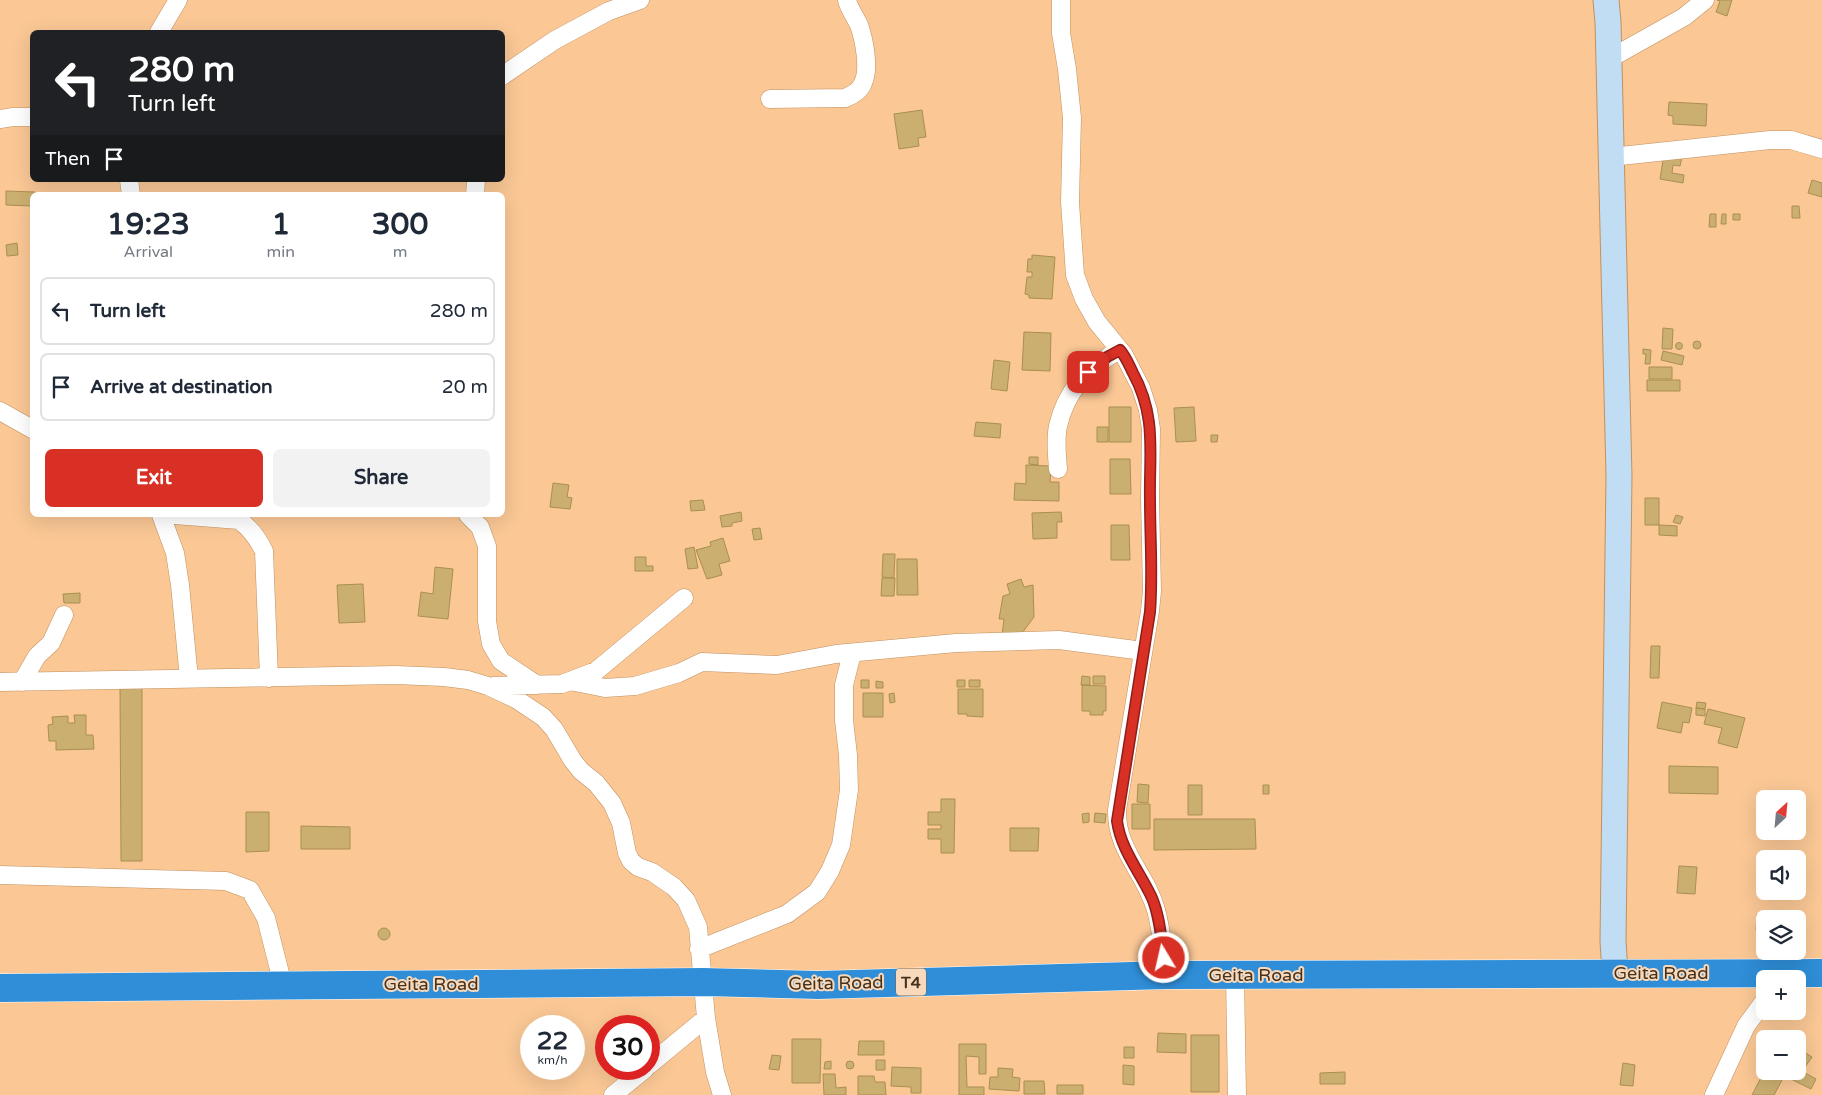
<!DOCTYPE html>
<meta charset="utf-8">
<style>
:root{--surface:#fff;--page:#f2f2f3;--text:#1f2937;--muted:#747a83;--line:#e0e1e3;--accent:#d93025}
body{margin:0;font-family:"Varela Round",sans-serif;background:var(--page);color:var(--text);height:100vh;display:flex;flex-direction:column;font-size:19px;white-space:nowrap}
*{box-sizing:border-box;margin:0}
p{font-size:16px;color:var(--muted)}
.icon{flex:none;width:28px;height:28px;fill:none;stroke:currentColor;stroke-width:2;stroke-linecap:round;stroke-linejoin:round}
.map{position:relative;flex:1;overflow:hidden}
.side{position:absolute;left:30px;top:192px;width:475px;height:325px;display:flex;flex-direction:column;background:var(--surface);border-radius:8px;box-shadow:0 5px 20px #0002}
.side>*{flex:none}
.top-card{position:absolute;left:30px;top:30px;width:475px;height:152px;border-radius:8px;box-shadow:0 5px 20px #0002;background:#202124;color:#fff;overflow:hidden}
.needle{width:32px;rotate:26deg}
.controls{position:absolute;left:1756px;top:790px;display:grid;gap:10px}
.controls a{display:grid;place-items:center;width:50px;height:50px;border-radius:8px;background:var(--surface);box-shadow:0 5px 20px #0002;font-size:25px}
.speed{position:absolute;left:520px;top:1015px;display:flex;gap:10px;font-size:25px;font-weight:700;text-align:center}
.speed>*{display:grid;place-content:center;width:65px;height:65px;border-radius:50%;background:var(--surface);box-shadow:0 5px 20px #0002;line-height:1}
.speed small{font-size:12px;font-weight:400}
.speed .limit{border:8px solid #d22;background:#fff;color:#111}
.pin{position:absolute;display:grid;place-items:center;width:42px;height:42px;color:#fff;margin:-21px;border-radius:10px;box-shadow:0 2px 8px #0006}
.me{position:absolute;width:55px;margin:-28px;rotate:351deg;stroke-linejoin:round;filter:drop-shadow(0 0 4px #0008)}
.turn{display:flex;align-items:center;gap:18px;height:105px;padding:0 15px;font-size:22px}
.turn .icon{width:65px;height:65px;stroke-width:2.5}
.turn b{display:block;font-size:35px;line-height:42px}
.then{display:flex;align-items:center;height:48px;padding:0 15px;background:#0003;gap:10px;font-size:19px}
.eta{display:flex;justify-content:space-evenly;align-items:center;height:85px;text-align:center}
.eta b{font-size:30px;font-weight:700;line-height:35px}
.action{display:flex;gap:10px;margin-top:auto;padding:10px 15px}
.action a{flex:1;height:58px;border-radius:8px;background:var(--accent);color:#fff;font-size:20px;font-weight:700;line-height:58px;text-align:center}
.action a+a{background:var(--page);color:var(--text)}
ul{padding:0;list-style:none}
li{display:flex;align-items:center;gap:15px;height:68px;margin:0 10px 8px;padding:0 5px;border:2px solid var(--line);border-radius:8px}
li div{flex:1}
li b{display:block;font-size:19px}
li em{font-style:normal}
.map>svg:first-child{display:block}
</style>
<div class="map">
<svg width="1822" height="1095" viewBox="0 0 1822 1095">
<rect width="100%" height="100%" fill="#fac795"/>
<path fill="#cbaf71" stroke="#aa8f51" d="M1717 0H1732L1727 16 1716 12 1720 1Z
M1669 102 1707 104 1706 126 1673 124V116L1668 115Z
M922 110 926 137 918 138 919 146 899 149 894 114Z
M1664 154 1682 157 1680 166 1673 165 1672 173 1684 175 1683 183 1660 179Z
M1812 180 1822 183V197L1808 193Z
M6 191 35 192V195H32V206L6 205Z
M1792 206H1799L1800 218H1792Z
M1710 214H1716V227H1709Z
M1722 214H1726V224H1721Z
M1733 214H1740V220H1733Z
M17 243 18 255 7 256 6 245Z
M1032 255 1055 257 1052 299 1029 298V295L1025 294 1027 277H1032V272H1027L1028 259H1032Z
M1663 328 1673 329 1672 349H1662Z
M1024 332 1051 333 1050 371 1022 370Z
M1693 345a4 4 0 1 1 8 0a4 4 0 1 1-8 0Z
M1675.5 346a3.5 3.5 0 1 1 7 0a3.5 3.5 0 1 1-7 0Z
M1643 349 1651 350 1650 364H1645L1646 354H1643Z
M1663 351 1684 356 1682 365 1661 360Z
M994 360 1010 362 1007 391 991 389Z
M1649 367H1672V379H1649Z
M1647 380H1680V391H1647Z
M1109 407H1131V442H1109Z
M1194 407 1196 441 1176 442 1174 408Z
M976 422 1001 424 1000 438 974 436Z
M1097 427H1108V442H1097Z
M1211 435H1218L1217 442H1211Z
M1029 457H1038V465L1029 464Z
M1110 459H1130L1131 494H1110Z
M1026 465 1051 466 1050 482H1059V501L1014 500 1015 483 1026 484Z
M553 483 569 485 567 497 572 498 570 509 550 507Z
M1645 498H1659V525H1645Z
M703 500 705 510 691 511 690 501Z
M741 512 742 521 732 523V526L722 527 720 516Z
M1061 512 1062 522H1057V538L1033 539 1032 513Z
M1676 515 1683 517 1680 524 1673 522Z
M1111 525H1129L1130 560H1111Z
M1659 525 1677 526V536L1659 535Z
M760 528 762 539 754 540 752 529Z
M723 538 730 561 719 564 722 575 707 579 696 550 711 546 710 542Z
M694 547 698 568 688 569 685 549Z
M883 554H895L894 578 882 577Z
M635 557H646V566H653V571H635Z
M897 559H917L918 595H897Z
M435 567 453 569 448 619 418 616 421 592 433 594Z
M882 578H895L894 596H881Z
M1021 579 1024 587 1033 585 1034 617 1019 637 1002 635 1004 619H999L1003 596 1010 594 1007 584Z
M363 584 365 622 339 623 337 585Z
M80 593V603H64L63 594Z
M1651 646H1660L1659 678H1650Z
M1082 676 1090 677V685H1081Z
M1093 676H1105V684H1093Z
M861 680H869V688H861Z
M957 680H965V687H957Z
M969 680H980V687H969Z
M876 681 883 682V688H876Z
M120 685H142V861H121Z
M1082 685 1106 686V711H1103V715H1090V711H1082Z
M958 689H983V717L967 716V714H958Z
M863 693H883V717H863Z
M894 693 895 702 890 703 889 694Z
M1662 702 1692 708 1689 723 1683 722 1681 733 1657 728Z
M1697 702 1706 703 1705 709 1696 708Z
M1696 708 1705 709V716L1696 715Z
M1708 709 1745 718 1737 748 1718 743 1722 728 1704 724Z
M74 715H86V735H93L94 749 56 750V741H49L48 725 53 724 52 717 68 716V723H75Z
M1669 766 1718 767V794L1669 793Z
M1138 784 1149 785 1148 803 1137 802Z
M1188 785H1202V815H1188Z
M1263 785H1269V794H1263Z
M941 799H955L954 853H941V839H928V829H941V825H928V812H941Z
M1132 804H1150V829H1132Z
M246 812H269V851L246 852Z
M1089 813V822L1083 823 1082 814Z
M1095 813 1106 814 1105 823 1094 822Z
M1154 819H1255L1256 849 1154 850Z
M301 826 350 827V849H301Z
M1010 828H1039L1038 851H1010Z
M1679 866 1697 867 1695 894 1677 893Z
M1757 914 1789 917V919H1765V931L1756 930Z
M378 934a6 6 0 1 1 12 0a6 6 0 1 1-12 0Z
M1158 1033 1186 1034V1053L1157 1052Z
M1191 1035H1219V1092H1191Z
M792 1039H821L820 1083H792Z
M859 1041H884V1055H858Z
M959 1044H986V1074H979V1057L966 1056 967 1087H984V1095H959Z
M1124 1047H1134V1058H1124Z
M1804 1052 1812 1057 1803 1070 1798 1067V1062Z
M772 1055 781 1056 779 1070 769 1069Z
M876 1060H885V1070H876Z
M831 1061V1069H824L825 1062Z
M846 1065a4 4 0 1 1 8 0a4 4 0 1 1-8 0Z
M1623 1063 1635 1065 1633 1086 1620 1085Z
M1123 1065 1134 1066V1085L1123 1084Z
M892 1067 921 1068V1093H911V1087L891 1086Z
M998 1068 1013 1069 1012 1077 1020 1078 1019 1091 989 1089 990 1077H998Z
M1798 1069 1816 1079 1811 1089 1789 1078 1792 1071H1798Z
M1765 1070V1071H1769L1783 1078 1774 1095H1752Z
M1345 1072V1084H1320V1073Z
M823 1074H835L836 1088 846 1087V1095H824Z
M858 1076H874L875 1082H885L886 1095H858Z
M1024 1081H1044L1045 1094H1024Z
M1057 1085H1083V1094H1057Z"/>
<g fill="none" stroke-linecap="round" stroke-linejoin="round">
<defs>
<path id="street" d="M1061 0V33L1067 69 1072 118 1070 202 1075 275 1084 299 1097 322 1124 355 1141 388 1148 410 1151 429 1150 499 1152 591 1150 611 1117 810C1116 851 1146 873 1156 910 1162 931 1163 954 1167 975
M159 32 178 0
M1609 59 1684 17 1705 0
M502 76 555 40 609 11 640 0
M770 99 845 98C853 95 860 91 863 83 870 69 864 39 859 25 855 16 849 9 847 0
M0 119 13 117H32
M1611 157 1770 140H1791L1822 149
M129 180 131 195
M475 195 476 180
M0 411 32 429
M1058 469C1057 455 1055 440 1058 426 1066 391 1089 366 1120 350
M161 515 175 553 180 585 189 679
M175 515 239 520C250 528 258 539 264 551L269 678
M468 515 480 527 487 546V621L491 644 501 661 537 685
M570 681 605 688 635 686 679 673 702 662 777 665 836 654 956 643 1059 640 1143 651
M0 682 396 675 444 677 468 680 488 686 516 699 543 717 554 729 573 761 581 771 596 783 612 803 621 823 627 853 631 861 638 867 652 872 674 887 686 900 698 927 706 1018 715 1072 722 1095
M22 682 37 656 51 643 64 615
M493 686 562 684 596 671 684 598
M0 875 226 881 250 890 266 918 283 985
M699 949 787 914 817 892 830 871 841 845 849 790 848 755 844 720V685L852 653
M1235 975 1237 1095
M649 1065 706 1018
M613 1095 645 1069
M1714 1095 1746 1026 1765 1000"/>
<path id="secondary" d="M1606 0 1608 22 1619 476 1613 941 1615 973"/>
<path id="highway" d="M0 988 703 982 818 985 1167 975 1822 973"/>
</defs>
<use href="#street" stroke="#c09160" stroke-width="19"/>
<use href="#secondary" stroke="#c09160" stroke-width="27"/>
<use href="#highway" stroke="#fff" stroke-width="29"/>
<use href="#street" stroke="#fff" stroke-width="18"/>
<use href="#secondary" stroke="#c1ddf3" stroke-width="25"/>
<use href="#highway" stroke="#2f8ed7" stroke-width="28"/>
</g>
<g fill="none" stroke-linecap="round" stroke-linejoin="round">
<defs>
<path id="route" d="M1088 372 1107 357 1120 350C1126 357 1129 365 1133 373 1157 417 1149 453 1150 500 1150 538 1153 574 1150 612L1117 821C1121 850 1140 872 1152 898 1160 917 1161 938 1164 958"/>
</defs>
<use href="#route" stroke="#8d1f18" stroke-width="12"/>
<use href="#route" stroke="#d93025" stroke-width="9"/>
</g>
<g text-anchor="middle" stroke-width="4" stroke-linejoin="round" paint-order="stroke">
<rect fill="#f8d9bb" stroke="#7b634c" stroke-width="1" x="896" y="968.5" width="30" height="27" rx="4"/>
<g font-size="16" font-weight="bold" fill="#45311c">
<text x="911" y="988">T4</text>
</g>
<g font-size="18" fill="#45311c" stroke="#f8d9bb">
<text x="1661" y="979">Geita Road</text>
<text x="1256" y="981">Geita Road</text>
<text transform="translate(836 983) rotate(-1)" y="6">Geita Road</text>
<text x="431" y="990">Geita Road</text>
</g>
</g>
</svg>
<div class="controls">
<a><svg class="needle" viewBox="-14 -14 28 28"><path d="M0-13l5 13h-10z" fill="#e53935"/><path d="M0 13l5-13h-10z" fill="#747a83"/></svg></a>
<a><svg class="icon" aria-label="sound" viewBox="0 0 24 24"><path d="M4 9h4l5-4v14l-5-4H4zM17 9q2 3 0 6"/></svg></a>
<a><svg class="icon" aria-label="layers" viewBox="0 0 24 24"><path d="M12 4l9 5-9 5-9-5zM3 14l9 5 9-5"/></svg></a>
<a>+</a>
<a>−</a>
</div>
<div class="speed"><div>22<small>km/h</small></div><div class="limit">30</div></div>
<div class="pin" style="left:1088px;top:372px;background:#d93025"><svg class="icon" aria-label="arrive" viewBox="0 0 24 24"><path d="M6 21V4h12l-3 4 3 4H6"/></svg></div>
<svg class="me" style="left:1164px;top:958px" viewBox="-20 -20 40 40"><circle r="17" fill="#d93025" stroke="#fff" stroke-width="3"/><path d="M0-11L8 9 0 5-8 9z" fill="#fff"/></svg>
<div class="top-card">
<div class="turn"><svg class="icon" aria-label="left" viewBox="0 0 24 24"><path d="M17 20v-9H6M10 6l-5 5 5 5"/></svg><div><b>280 m</b>Turn left</div></div>
<div class="then">Then<svg class="icon" aria-label="arrive" viewBox="0 0 24 24"><path d="M6 21V4h12l-3 4 3 4H6"/></svg></div>
</div>
<section class="side">
<div class="eta">
<div><b>19:23</b><p>Arrival</p></div>
<div><b>1</b><p>min</p></div>
<div><b>300</b><p>m</p></div>
</div>
<ul>
<li><svg class="icon" aria-label="left" viewBox="0 0 24 24"><path d="M17 20v-9H6M10 6l-5 5 5 5"/></svg><div><b>Turn left</b></div><em>280 m</em></li>
<li><svg class="icon" aria-label="arrive" viewBox="0 0 24 24"><path d="M6 21V4h12l-3 4 3 4H6"/></svg><div><b>Arrive at destination</b></div><em>20 m</em></li>
</ul>
<div class="action"><a>Exit</a><a>Share</a></div>
</section>
</div>
